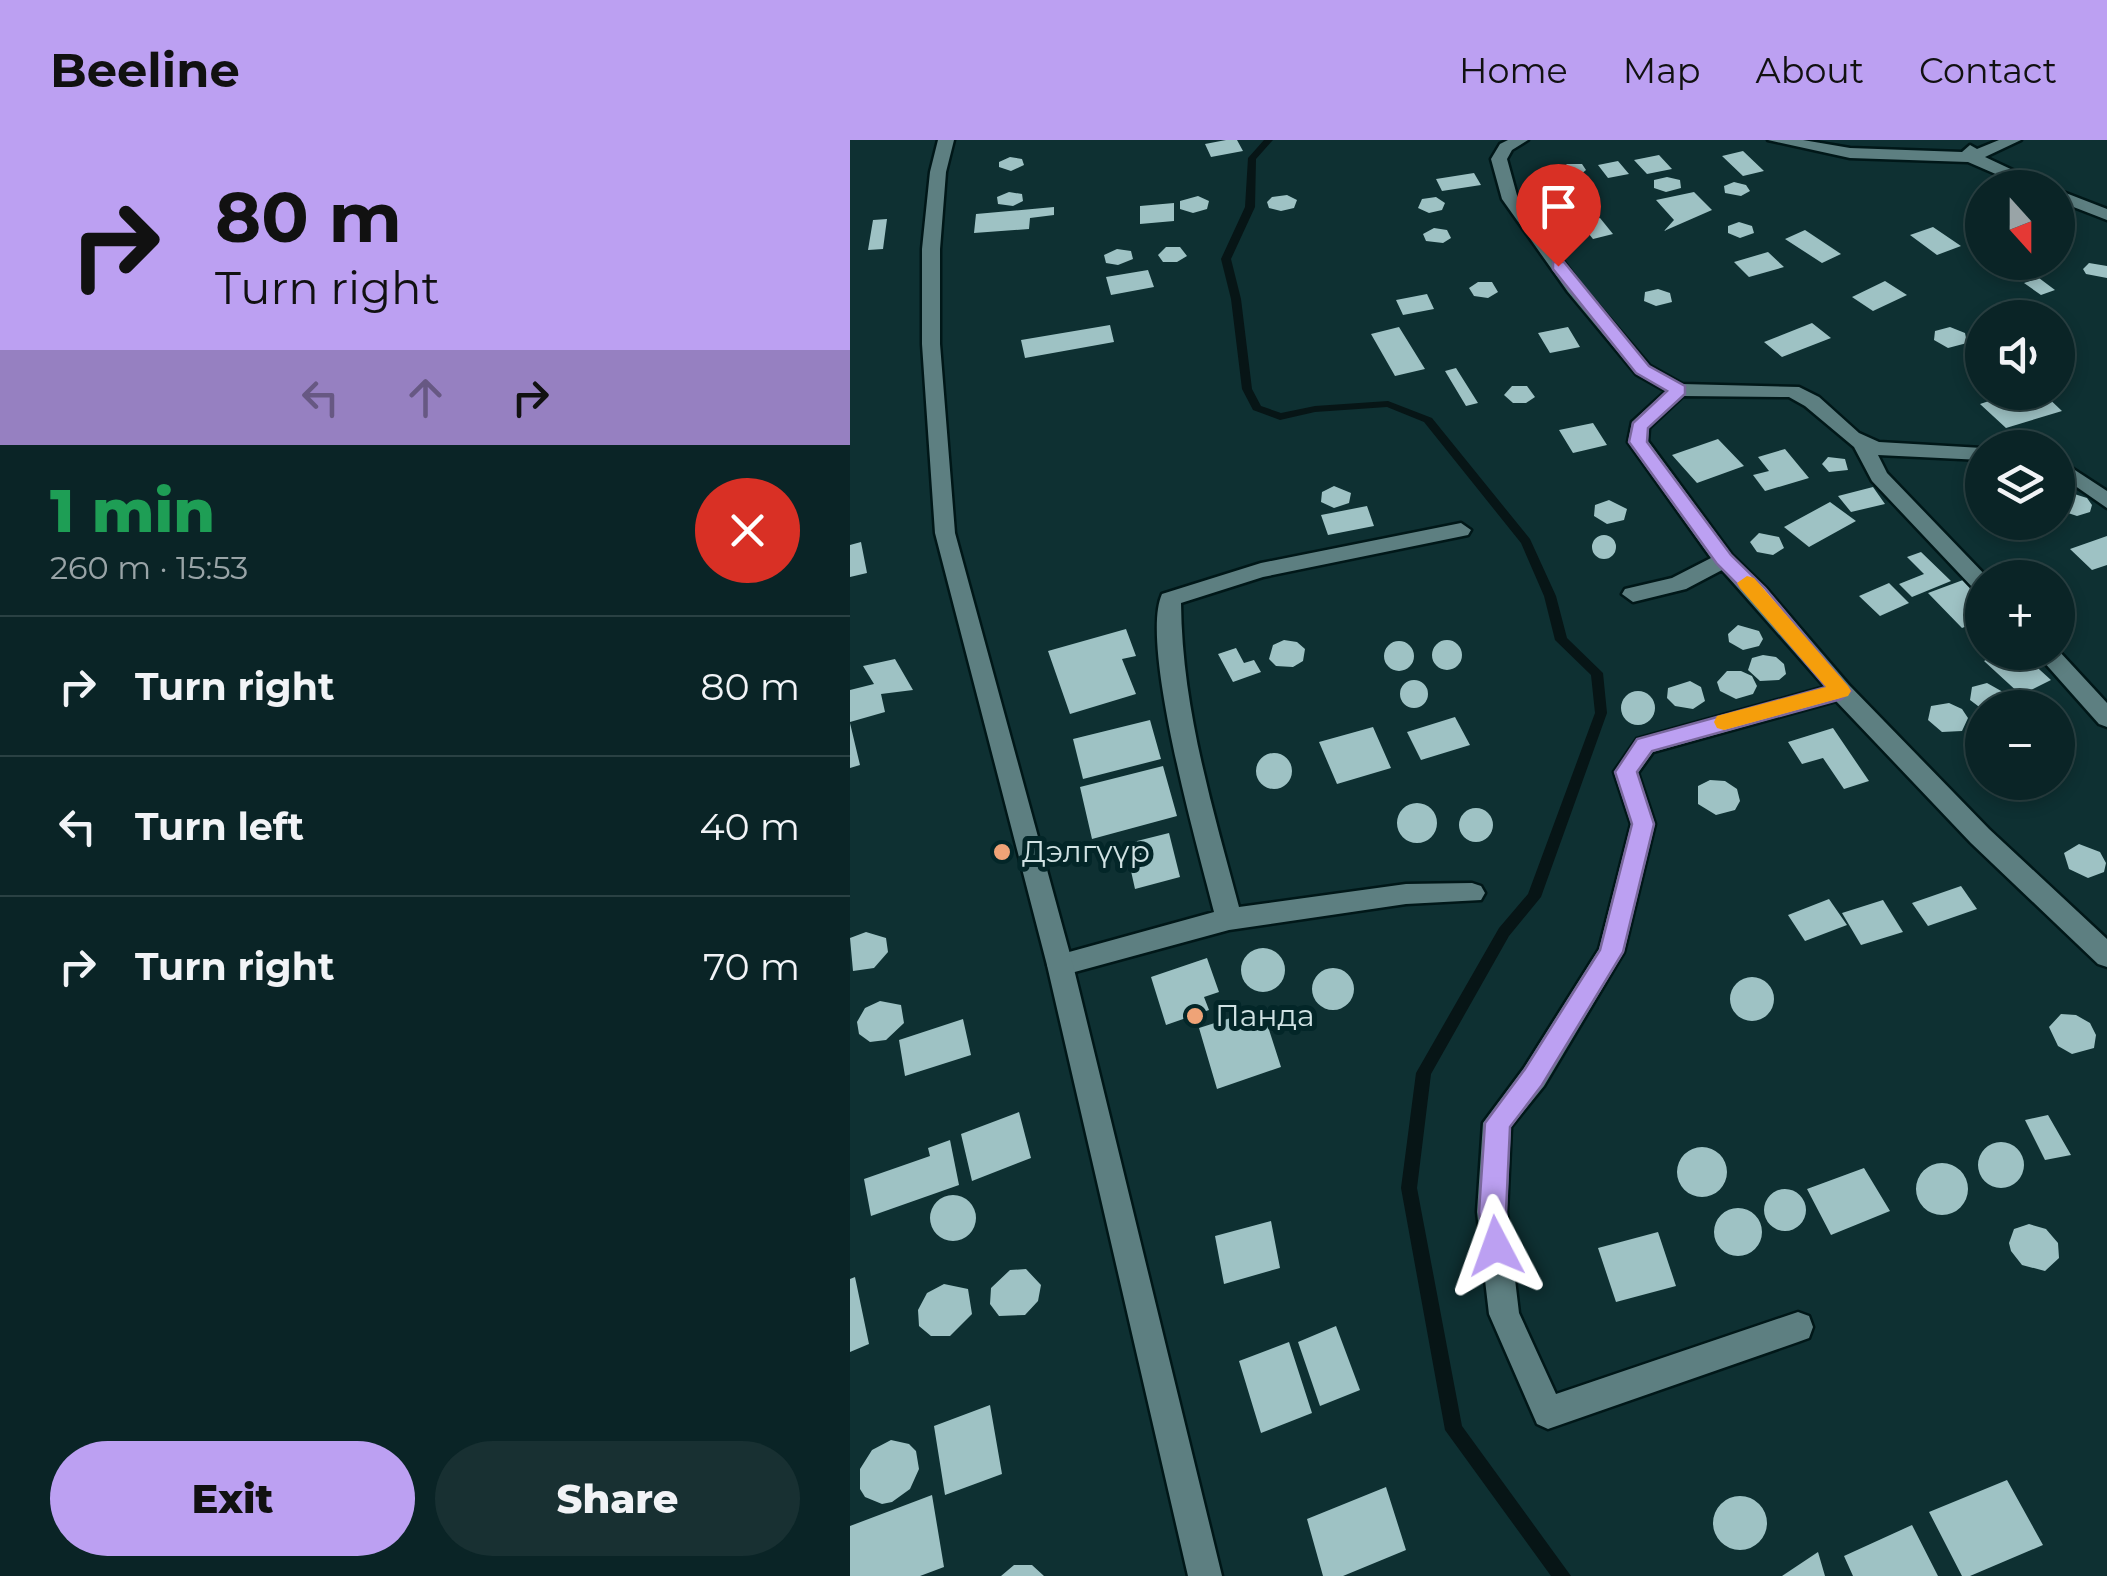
<!DOCTYPE html>
<meta charset="utf-8">
<style>
:root{--surface:#0a2426;--page:#183032;--text:#f1f3f6;--muted:#99a4a7;--line:#2a4143;--accent:#bca0f2}
body{margin:0;font-family:Montserrat,sans-serif;background:var(--page);color:var(--text);height:100vh;display:flex;flex-direction:column;font-size:38px;white-space:nowrap}
*{box-sizing:border-box;margin:0}
p{font-size:32px;color:var(--muted)}
.icon{flex:none;width:55px;height:55px;fill:none;stroke:currentColor;stroke-width:2;stroke-linecap:round;stroke-linejoin:round}
.map{position:relative;flex:1;overflow:hidden}
.details{display:flex;flex-direction:column;background:var(--surface);width:850px}
.details>*{flex:none}
.hud{background:#bca0f2;color:#111;overflow:hidden}
.needle{width:65px;rotate:159deg}
.controls{position:absolute;left:1115px;top:30px;display:grid;gap:20px}
.controls a{display:grid;place-items:center;width:110px;height:110px;border-radius:50%;background:var(--surface);box-shadow:0 5px 15px #0003,0 0 0 2px var(--line);font-size:50px}
.pin{position:absolute;display:grid;place-items:center;width:85px;height:85px;color:#fff;margin:-102px -42px;border-radius:50% 50% 50% 0;rotate:-45deg;box-shadow:0 0 10px #0007}
.pin .icon{rotate:45deg}
.me{position:absolute;width:110px;margin:-55px;rotate:356deg;stroke-linejoin:round;filter:drop-shadow(0 0 8px #0008)}
.turn{display:flex;align-items:center;gap:35px;height:210px;padding:0 50px;font-size:45px}
.turn .icon{width:130px;height:130px;stroke-width:2.5}
.turn b{display:block;font-size:70px;line-height:85px}
.lanes{display:flex;align-items:center;height:95px;padding:0 50px;background:#0003;justify-content:center;gap:50px;direction:ltr}
.lanes .off{opacity:.35}
.round{display:grid;place-items:center;flex:none;width:105px;height:105px;border-radius:52px;background:var(--page)}
.headline{display:flex;align-items:center;justify-content:space-between;height:170px;padding:0 50px}
h1{font-size:60px;font-weight:800;line-height:75px;color:#1e9e55}
.cta{display:flex;gap:20px;margin-top:auto;padding:20px 50px}
.cta a{flex:1;height:115px;border-radius:60px;background:var(--accent);color:#111;font-size:40px;font-weight:800;line-height:115px;text-align:center}
.cta a+a{background:var(--page);color:var(--text)}
ul{padding:0;list-style:none}
li{display:flex;align-items:center;gap:30px;height:140px;padding:0 50px;border-top:2px solid var(--line)}
li div{flex:1}
li b{display:block;font-size:38px}
li em{font-style:normal}
header{display:flex;align-items:center;gap:60px;box-sizing:border-box;height:140px;padding:0 50px;background:var(--accent);color:#111}
header strong{font-size:48px}
nav{display:flex;gap:55px;margin-inline-start:auto;font-size:35px}
main{display:flex;flex:1;min-height:0}
.map>svg:first-child{display:block}
</style>
<header>
<strong>Beeline</strong>
<nav><a>Home</a><a>Map</a><a>About</a><a>Contact</a></nav>
</header>
<main>
<section class="details">
<div class="hud">
<div class="turn"><svg class="icon" aria-label="right" viewBox="0 0 24 24"><path d="M7 20v-9h11M14 6l5 5-5 5"/></svg><div><b>80 m</b>Turn right</div></div>
<div class="lanes"><svg class="icon off" aria-label="left" viewBox="0 0 24 24"><path d="M17 20v-9H6M10 6l-5 5 5 5"/></svg><svg class="icon off" aria-label="ahead" viewBox="0 0 24 24"><path d="M12 20V5M6 11l6-6 6 6"/></svg><svg class="icon" aria-label="right" viewBox="0 0 24 24"><path d="M7 20v-9h11M14 6l5 5-5 5"/></svg></div>
</div>
<div class="headline"><div><h1>1 min</h1><p>260 m · 15:53</p></div><a class="round" style="background:#d93025;color:#fff"><svg class="icon" aria-label="close" viewBox="0 0 24 24"><path d="M6 6l12 12M18 6L6 18"/></svg></a></div>
<ul>
<li><svg class="icon" aria-label="right" viewBox="0 0 24 24"><path d="M7 20v-9h11M14 6l5 5-5 5"/></svg><div><b>Turn right</b></div><em>80 m</em></li>
<li><svg class="icon" aria-label="left" viewBox="0 0 24 24"><path d="M17 20v-9H6M10 6l-5 5 5 5"/></svg><div><b>Turn left</b></div><em>40 m</em></li>
<li><svg class="icon" aria-label="right" viewBox="0 0 24 24"><path d="M7 20v-9h11M14 6l5 5-5 5"/></svg><div><b>Turn right</b></div><em>70 m</em></li>
</ul>
<div class="cta"><a>Exit</a><a>Share</a></div>
</section>
<div class="map">
<svg width="1257" height="1436" viewBox="0 0 1257 1436">
<rect width="100%" height="100%" fill="#0e3032"/>
<g fill="none" stroke-linecap="round" stroke-linejoin="round">
<path fill="#071516" fill-rule="evenodd" d="M414 0H423L406 19 405 67 381 119 391 159 402 249 411 266 431 273 465 266 538 261 582 278 680 399 706 456 717 498 753 533 757 573 691 757 659 796 581 934 567 1048 612 1286 721 1436H701L595 1290 551 1048 566 933 649 788 678 754 745 573 741 535 705 500 694 456 671 403 574 282 537 267 465 272 430 280 403 270 392 249 381 159 371 119 395 67 398 18Z"/>
</g>
<path fill="#9ec2c4" d="M376 0H387L393 11 361 17 355 4Z
M893 11 914 31 893 36 872 16Z
M809 15 822 29 797 34 784 20Z
M160 17 172 19 174 25 161 31 149 27V22Z
M768 21 779 34 758 38 748 25Z
M717 24H732L736 30 729 36 717 35 711 29Z
M624 33 631 45 592 51 586 39Z
M817 37 830 40 831 48 816 52 804 48V40Z
M884 42 896 45 900 51 891 56 875 53 874 46Z
M159 52 172 54 173 61 163 66 148 64 147 57Z
M844 52 862 70 814 91 824 80 806 60Z
M437 55 447 60 444 68 431 71 419 68 417 62 422 57Z
M348 56 359 61 357 69 343 73 330 69V61Z
M586 57 595 63 592 70 579 73 568 68 572 59Z
M324 63V81L290 84V66Z
M204 67V75L180 78 179 89 124 93 126 74Z
M750 78 763 94 743 99 730 83Z
M37 79 33 109 18 110 23 80Z
M889 82 902 86 904 93 890 98 878 93V86Z
M1083 87 1111 106 1087 115 1060 95Z
M584 88 597 90 601 98 593 103 576 101 573 94Z
M955 90 991 114 972 123 935 99Z
M316 107H330L337 116 327 122H313L308 115Z
M267 109 281 111 283 119 268 125 256 123 254 115Z
M918 112 934 127 899 137 884 122Z
M1239 123 1257 126V138L1236 134 1233 129Z
M298 130 304 147 261 155 256 137Z
M1189 138 1205 150 1191 155 1174 143Z
M1035 141 1057 155 1023 171 1002 157Z
M628 142H642L648 152 638 158 624 156 619 148Z
M808 149 820 153 822 162 806 166 794 161 795 152Z
M577 154 584 169 553 175 546 160Z
M1178 164 1195 178H1155L1150 173Z
M962 183 981 198 932 217 914 202Z
M260 185 264 202 175 218 171 200Z
M549 187 575 229 545 236 521 194Z
M718 187 730 207 700 213 688 193Z
M1100 187 1115 193 1117 203 1098 208 1084 200 1085 191Z
M606 228 628 263 616 266 595 231Z
M662 246H677L685 257 676 263H663L654 255Z
M1166 252H1192L1212 271 1156 288 1130 264Z
M743 283 757 305 723 313 709 290Z
M868 299 894 326 847 343 822 315Z
M935 309 959 338 915 351 903 335 919 331 908 317Z
M978 317 995 319 998 330 979 332 972 324Z
M484 346 501 353 499 363 484 368 471 362 472 352Z
M1023 347 1035 364 1001 372 988 356Z
M1218 352 1237 358 1242 365 1240 372 1227 376 1209 370 1208 355Z
M759 360 777 369 774 380 757 384 744 376 745 365Z
M980 362 1006 381 959 407 934 387Z
M517 366 524 386 478 395 471 375Z
M909 393 929 397 934 408 923 415 907 412 900 402Z
M742 407a12 12 0 1 1 24 0a12 12 0 1 1-24 0Z
M1257 396V425L1242 430 1220 409Z
M11 402 17 433 0 437V405Z
M1071 412 1101 441 1062 457 1049 444 1074 434 1057 417Z
M1113 440 1132 459V480L1112 488 1078 453Z
M1039 443 1059 463 1030 476 1009 456Z
M888 485 909 491 913 499 909 506 893 510 879 502 878 494Z
M276 489 286 516 272 519 286 554 220 574 198 511Z
M582 515a15 15 0 1 1 30 0a15 15 0 1 1-30 0Z
M434 500 447 502 455 509 453 521 443 527 426 526 419 519 423 505Z
M534 516a15 15 0 1 1 30 0a15 15 0 1 1-30 0Z
M386 508 394 523 404 520 411 532 383 542 368 514Z
M1151 512H1170L1201 540 1171 555 1134 521Z
M913 515 926 517 934 524 936 534 929 540 910 541 898 530 902 518Z
M45 519 63 550 31 554 35 572 0 582V550L24 544 13 526Z
M877 531H891L902 536 907 546 903 554 886 559 870 551 867 542Z
M550 554a14 14 0 1 1 28 0a14 14 0 1 1-28 0Z
M840 541 851 547 855 561 843 569 825 566 817 558 818 548Z
M1137 543 1153 552 1156 561 1151 568 1132 569 1120 560 1122 547Z
M771 568a17 17 0 1 1 34 0a17 17 0 1 1-34 0Z
M1099 563 1112 569 1118 578 1112 591 1092 592 1078 580 1081 566Z
M605 577 620 605 571 620 557 592Z
M300 580 311 619 233 639 223 599Z
M0 583 10 625 0 628Z
M523 587 541 628 487 644 469 602Z
M983 588 1019 641 994 649 973 618 952 624 938 602Z
M406 631a18 18 0 1 1 36 0a18 18 0 1 1-36 0Z
M313 626 327 676 242 699 230 647Z
M860 640 875 641 887 649 890 661 885 670 866 675 848 664V646Z
M547 683a20 20 0 1 1 40 0a20 20 0 1 1-40 0Z
M609 685a17 17 0 1 1 34 0a17 17 0 1 1-34 0Z
M319 693 330 737 285 749 275 704Z
M1229 704 1250 712 1256 723 1254 732 1238 738 1219 729 1214 713Z
M1111 746 1127 769 1078 786 1062 763Z
M979 759 997 785 955 801 938 775Z
M1033 760 1053 792 1011 805 992 773Z
M16 792 36 798 38 812 24 828 3 831 0 798Z
M391 830a22 22 0 1 1 44 0a22 22 0 1 1-44 0Z
M357 818 369 852 354 857 359 870 316 885 301 837Z
M462 849a21 21 0 1 1 42 0a21 21 0 1 1-42 0Z
M880 859a22 22 0 1 1 44 0a22 22 0 1 1-44 0Z
M30 861 51 865 54 883 36 900 20 902 9 894 7 882 15 868Z
M412 868 431 927 367 949 349 888Z
M1211 874 1226 875 1240 883 1246 895 1244 908 1222 914 1208 906 1199 887Z
M113 879 121 915 55 936 49 900Z
M169 972 181 1018 122 1041 111 994Z
M1198 975 1221 1015 1195 1020 1175 980Z
M100 1000 109 1045 21 1076 14 1039 80 1016 78 1008Z
M1128 1025a23 23 0 1 1 46 0a23 23 0 1 1-46 0Z
M827 1032a25 25 0 1 1 50 0a25 25 0 1 1-50 0Z
M1066 1049a26 26 0 1 1 52 0a26 26 0 1 1-52 0Z
M1014 1028 1040 1071 981 1095 957 1049Z
M914 1070a21 21 0 1 1 42 0a21 21 0 1 1-42 0Z
M80 1078a23 23 0 1 1 46 0a23 23 0 1 1-46 0Z
M864 1092a24 24 0 1 1 48 0a24 24 0 1 1-48 0Z
M421 1081 430 1128 374 1144 365 1096Z
M1179 1084 1196 1089 1208 1103 1209 1118 1195 1131 1172 1125 1161 1111 1159 1103 1164 1089Z
M808 1092 826 1146 766 1162 748 1108Z
M176 1129 191 1145 188 1161 175 1175 149 1176 140 1164 141 1148 160 1130Z
M5 1137 19 1204 0 1212V1139Z
M94 1144 118 1149 122 1174 100 1196H81L69 1186 68 1170 77 1153Z
M486 1186 510 1250 470 1266 448 1202Z
M439 1202 462 1273 411 1293 389 1221Z
M140 1265 152 1334 95 1355 84 1286Z
M41 1300 59 1304 66 1311 69 1329 60 1349 42 1362 32 1364 15 1357 10 1349V1329L22 1310Z
M1157 1340 1193 1405 1120 1436H1112L1079 1372Z
M536 1347 556 1410 493 1436H473L457 1379Z
M82 1355 94 1427 70 1436H0V1386Z
M863 1383a27 27 0 1 1 54 0a27 27 0 1 1-54 0Z
M1062 1385 1088 1436H1003L994 1416Z
M968 1412 975 1436H932Z
M164 1425H182L194 1436H151Z"/>
<g fill="none" stroke-linecap="round" stroke-linejoin="round">
<defs>
<path id="street" d="M658 0H678L662 10 657 19 668 59 730 144 800 226 832 244 949 247 969 257 1009 293 1029 302 1132 308V320L1028 315 1037 333 1138 438H1132V452L1124 449 1022 341 1004 307 955 266 939 257 833 256 799 288 798 301 882 415 916 448 999 545 1139 689 1257 799V827L1248 824 1121 703 986 561 803 612 788 633 805 684 774 812 694 946 661 987 657 1072 669 1173 706 1254 948 1172 959 1176 963 1187 959 1198 948 1202 698 1289 687 1284 639 1174 627 1072 633 983 674 928 749 809 781 684 764 632 787 599 975 547 872 430 836 449 783 462 772 454 775 449 822 438 861 418 778 302 782 282 816 251 786 234 718 152 652 59 641 19 650 4Z
M918 0H953L1000 8 1112 12 1120 5 1127 9 1149 0H1171L1135 17 1201 48H1178L1118 22 1000 18Z
M1208 50 1257 69V80L1208 61Z
M1208 319 1257 351V368L1208 334Z
M611 383 621 390 618 395 413 437 331 463C332 568 362 666 389 767L556 744 622 743 631 746 635 753 631 760 556 764 379 790 210 836 201 833 197 825 201 817 364 772C349 712 289 504 312 454L411 423Z
M1208 510 1257 563V587L1249 584 1185 512Z"/>
<path id="secondary" d="M88 0H104L96 32 90 109V204L105 393 223 825 372 1436H338L197 825 85 393 72 204V109L80 32Z"/>
</defs>
<use href="#street" stroke="#001718" stroke-width="5"/>
<use href="#secondary" stroke="#001718" stroke-width="5"/>
<use href="#street" fill="#5d7f81" fill-rule="evenodd"/>
<use href="#secondary" fill="#5d7f81" fill-rule="evenodd"/>
</g>
<path fill="#bca0f2" stroke="#7a689d" stroke-width="2.5" d="M703 122H714L799 226 835 246V254L798 288 797 302 881 415 915 448 1001 551 991 559 802 611 787 632 804 684 773 812 692 945 660 987 656 1072 660 1106 656 1115 646 1119 637 1115 629 1072 635 983 675 929 750 810 782 684 765 632 787 599 976 547 901 458 867 424 779 302 783 283 817 251 786 233 703 129Z"/>
<path fill="#f59e0b" d="M897 436 904 438 998 546 1001 551 998 556 874 590 867 588 864 582 867 576 976 547 890 448 887 443Z"/>
<g fill="#efa377" stroke="#032628" stroke-width="4">
<circle cx="152" cy="712" r="10"/>
<circle cx="345" cy="876" r="10"/>
</g>
<g text-anchor="middle" stroke-width="10" stroke-linejoin="round" paint-order="stroke">
<g font-size="30" fill="#d0e2e3" stroke="#032628" text-anchor="start">
<text x="172" y="722">Дэлгүүр</text>
<text x="365" y="886">Панда</text>
</g>
</g>
</svg>
<div class="controls">
<a><svg class="needle" viewBox="-14 -14 28 28"><path d="M0-13l5 13h-10z" fill="#e53935"/><path d="M0 13l5-13h-10z" fill="#99a4a7"/></svg></a>
<a><svg class="icon" aria-label="sound" viewBox="0 0 24 24"><path d="M4 9h4l5-4v14l-5-4H4zM17 9q2 3 0 6"/></svg></a>
<a><svg class="icon" aria-label="layers" viewBox="0 0 24 24"><path d="M12 4l9 5-9 5-9-5zM3 14l9 5 9-5"/></svg></a>
<a>+</a>
<a>−</a>
</div>
<div class="pin" style="left:708px;top:126px;background:#d93025"><svg class="icon" aria-label="arrive" viewBox="0 0 24 24"><path d="M6 21V4h12l-3 4 3 4H6"/></svg></div>
<svg class="me" style="left:646px;top:1106px" viewBox="-20 -20 40 40"><path d="M0-17L14 15 0 8-14 15z" fill="#bca0f2" stroke="#fff" stroke-width="4"/></svg>
</div>
</main>
